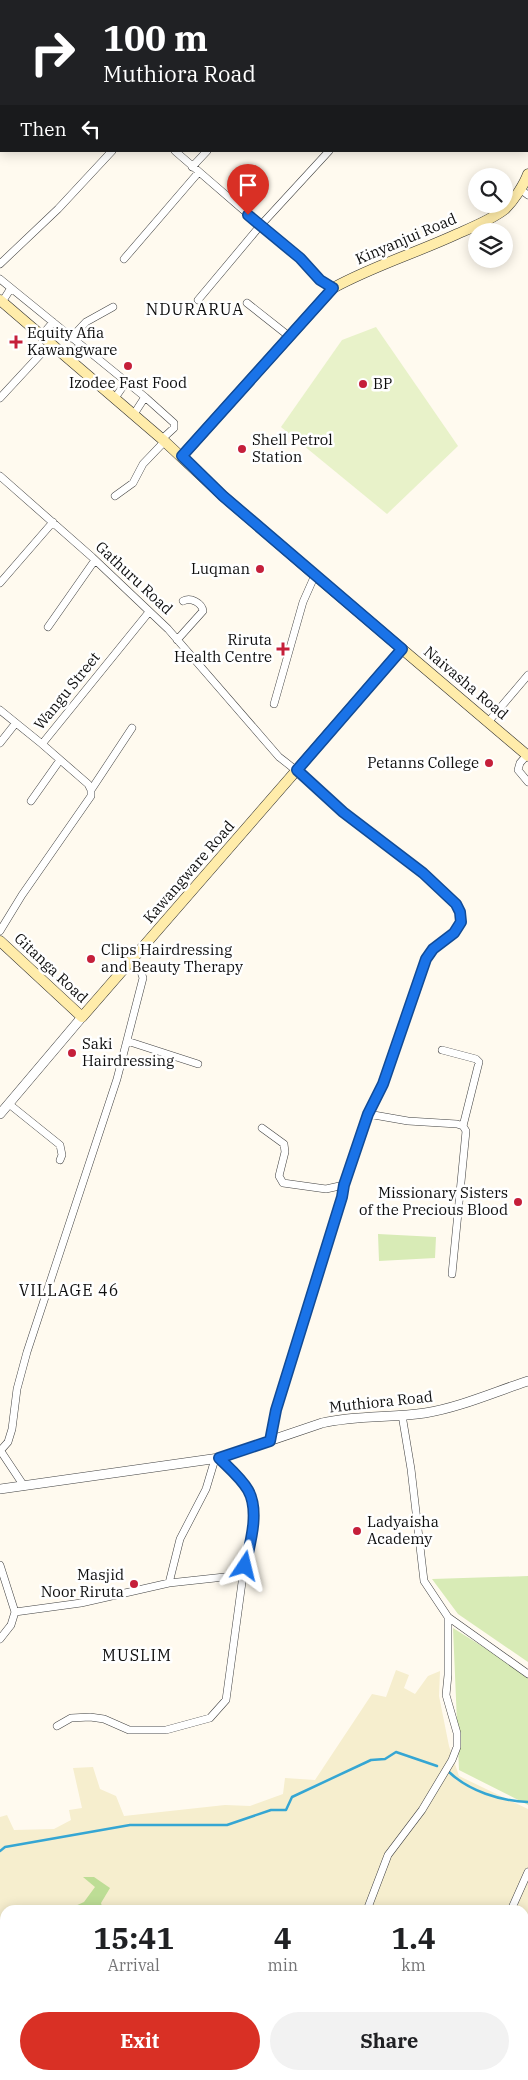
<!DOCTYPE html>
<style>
:root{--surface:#fff;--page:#f2f2f2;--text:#202124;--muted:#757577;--accent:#d93025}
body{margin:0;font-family:"IBM Plex Serif",serif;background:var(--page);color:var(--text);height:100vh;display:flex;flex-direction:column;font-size:19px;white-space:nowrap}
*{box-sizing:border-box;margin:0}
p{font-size:16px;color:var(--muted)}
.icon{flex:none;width:28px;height:28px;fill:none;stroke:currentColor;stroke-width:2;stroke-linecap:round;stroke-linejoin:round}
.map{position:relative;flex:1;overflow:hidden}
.details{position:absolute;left:0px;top:1905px;width:529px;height:175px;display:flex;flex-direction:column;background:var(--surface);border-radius:15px 15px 0 0;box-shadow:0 2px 12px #0003}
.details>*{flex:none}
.guide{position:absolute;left:0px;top:0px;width:529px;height:152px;box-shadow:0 2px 12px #0003;background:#202124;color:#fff;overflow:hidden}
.buttons{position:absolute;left:468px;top:168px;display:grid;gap:10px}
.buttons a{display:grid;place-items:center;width:45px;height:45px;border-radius:50%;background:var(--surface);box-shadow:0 2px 12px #0003;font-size:25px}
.pin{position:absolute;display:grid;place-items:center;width:42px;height:42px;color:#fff;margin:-51px -21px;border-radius:50% 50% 50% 0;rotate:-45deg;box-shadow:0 0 5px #0007}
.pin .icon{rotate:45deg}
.me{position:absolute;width:55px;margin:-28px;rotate:10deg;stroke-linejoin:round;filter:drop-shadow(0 0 4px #0008)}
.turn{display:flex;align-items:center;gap:18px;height:105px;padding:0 20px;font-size:22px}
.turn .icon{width:65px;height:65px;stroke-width:2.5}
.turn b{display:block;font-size:35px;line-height:42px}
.then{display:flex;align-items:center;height:48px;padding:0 20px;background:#0003;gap:10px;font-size:19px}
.eta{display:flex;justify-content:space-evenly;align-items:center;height:85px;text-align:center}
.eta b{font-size:30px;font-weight:700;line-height:35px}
.action{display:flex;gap:10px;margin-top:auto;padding:10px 20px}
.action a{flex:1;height:58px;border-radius:30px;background:var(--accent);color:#fff;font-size:20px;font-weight:700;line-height:58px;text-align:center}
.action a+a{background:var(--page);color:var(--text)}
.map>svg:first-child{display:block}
</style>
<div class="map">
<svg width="528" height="2080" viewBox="0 0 528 2080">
<rect width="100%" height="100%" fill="#fffaef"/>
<path fill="#f6eece" d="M396 1670 409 1675 404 1688 415 1694 428 1676 440 1671 439 1696 449 1746 459 1776 528 1809V2080H488L489 2075H524V1910H5V2075H74L73 2080H0V1817L7 1815 14 1830 54 1829 71 1820 69 1810 82 1808 73 1768 93 1767 100 1789 116 1796 124 1816 225 1805 250 1806 283 1794 285 1778 315 1780 372 1694 386 1697Z
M107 2075H250L248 2080H106Z"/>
<path fill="#d8ebb6" d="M378 1234 436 1237 435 1258 379 1261Z
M528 1576V1662L458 1614 432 1579Z
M453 1628 528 1675V1805L459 1770Z"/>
<path fill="#bddd95" d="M83 1877H94L110 1888 101 1903 103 1910H72L73 1907 84 1902 95 1887Z"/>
<path fill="#e8f2c9" d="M376 327 458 446 387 514 281 427 342 340Z"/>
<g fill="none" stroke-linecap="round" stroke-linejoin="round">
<path stroke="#35a6d3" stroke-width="2.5" d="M449 1772C469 1791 500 1801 528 1802
M0 1851 5 1847 130 1825H227L271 1810H286L292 1797 371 1760 385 1759 396 1752 437 1766"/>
<defs>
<path id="minor" d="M19 0 20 1
M0 80 1 79
M0 125 1 126
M175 151 300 259 320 280 333 288
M192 167 207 151
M520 189 528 195
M124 259 198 173
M0 264 58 209 112 151
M0 279 145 397 174 423V428L162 439
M198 300 260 226 329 151
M2 302 11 288
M247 303 290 337
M42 335 53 322
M71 338 86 322 113 307
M70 359 80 345
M0 398 51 343
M115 398 126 382
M134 414 145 397
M0 476 92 557 168 629 279 757C302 774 321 793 343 811 379 842 423 867 454 903 458 907 461 914 461 920 459 937 433 944 426 959L383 1084 368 1114 344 1185 342 1197 276 1410 270 1441
M115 496 133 483 143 464 165 441
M0 583 53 522
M48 627 95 560
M177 640 203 611C202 603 191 597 183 601
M274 704 303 602 315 575
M0 710 42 744
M489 721 528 675
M0 743 15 724
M527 755 520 763 518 770 528 782
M91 790 132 728
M31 801 60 760
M0 931 22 895 91 796V790L88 784 42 744 149 612
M127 1041 198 1064
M442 1050 476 1059 479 1062 463 1126
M9 1104 60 1145 62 1155 60 1160
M368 1114 408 1121 457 1124 463 1126 466 1131 452 1274
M262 1128 284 1144 285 1152 279 1176 283 1183 326 1189 344 1185
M0 1450 24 1486
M0 1451 8 1442 12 1429 17 1389 27 1352 117 1079 143 978 141 972 131 962
M0 1565 15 1612 11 1625 0 1639
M169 1583 180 1539 206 1489 215 1459
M15 1612 81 1603 169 1583 243 1575C248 1552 260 1511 248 1490 241 1478 229 1468 219 1458
M448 1617 528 1674
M57 1726 71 1718 90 1717 104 1719 129 1730H166L210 1718 226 1700 243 1575
M367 1910 388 1855 422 1810 452 1760 457 1747V1733L446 1695 448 1675V1617L424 1581 411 1469 402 1415
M511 1910 528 1872
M0 2052 5 2057
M144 2080 145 2075
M248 2080 250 2075
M311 2080 313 2075
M449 2080 450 2075"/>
<path id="tertiary" d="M0 1114 82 1017
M0 1489 219 1458 322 1423C356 1415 391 1418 425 1413 461 1407 494 1392 528 1381"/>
<path id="secondary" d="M0 300 162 439 223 496 315 575 528 756
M182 456 333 288C373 266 416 253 457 234 473 227 491 220 505 209 514 200 524 185 528 174
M0 941 82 1017 402 649"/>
</defs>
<use href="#minor" stroke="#414141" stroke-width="8"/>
<use href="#tertiary" stroke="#414141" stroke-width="10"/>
<use href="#secondary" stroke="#303030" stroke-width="11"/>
<use href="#minor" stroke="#fff" stroke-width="7"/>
<use href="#tertiary" stroke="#fff" stroke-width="9"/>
<use href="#secondary" stroke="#ffecaa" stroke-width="10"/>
</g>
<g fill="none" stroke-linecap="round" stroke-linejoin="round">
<defs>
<path id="route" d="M245 1566C250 1544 260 1511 248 1490 241 1478 229 1468 219 1458L270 1441 276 1410 342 1197 344 1185 368 1114 383 1084 426 959 433 949 454 933 461 922 460 912 456 904 423 873 343 812 297 770 402 649 223 496 182 456 333 288 320 280 300 258 248 215"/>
</defs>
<use href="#route" stroke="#114b97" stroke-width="12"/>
<use href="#route" stroke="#1a73e8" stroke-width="9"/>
</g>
<g fill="#c51f3a" stroke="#fff" stroke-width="2">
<path d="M13.5 334.5h5v5h5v5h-5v5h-5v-5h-5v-5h5z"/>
<circle cx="128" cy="366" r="5"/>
<circle cx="363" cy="384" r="5"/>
<circle cx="242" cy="449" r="5"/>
<circle cx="260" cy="569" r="5"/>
<path d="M280.5 641.5h5v5h5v5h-5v5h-5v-5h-5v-5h5z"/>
<circle cx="489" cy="763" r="5"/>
<circle cx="91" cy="959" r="5"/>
<circle cx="72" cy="1053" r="5"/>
<circle cx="518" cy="1202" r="5"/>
<circle cx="357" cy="1531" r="5"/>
<circle cx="134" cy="1584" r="5"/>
</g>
<g text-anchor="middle" stroke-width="5" stroke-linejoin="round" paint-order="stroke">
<g font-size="15" fill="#0e0e0e" stroke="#fff">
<text transform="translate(406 239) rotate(-23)" y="5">Kinyanjui Road</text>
<text transform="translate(134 578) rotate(43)" y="5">Gathuru Road</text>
<text transform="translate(466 683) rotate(40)" y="5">Naivasha Road</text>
<text transform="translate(67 691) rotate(-51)" y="5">Wangu Street</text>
<text transform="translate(189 872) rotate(-49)" y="5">Kawangware Road</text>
<text transform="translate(51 968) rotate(43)" y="5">Gitanga Road</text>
<text transform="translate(381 1402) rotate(-6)" y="5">Muthiora Road</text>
</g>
<g font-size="15" fill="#0e0e0e" stroke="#fff" text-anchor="start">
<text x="27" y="338">Equity Afia<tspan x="27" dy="17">Kawangware</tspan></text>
<text x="128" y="388" text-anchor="middle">Izodee Fast Food</text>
<text x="373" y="389">BP</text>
<text x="252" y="445">Shell Petrol<tspan x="252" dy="17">Station</tspan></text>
<text x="250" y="574" text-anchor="end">Luqman</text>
<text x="272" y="645" text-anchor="end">Riruta<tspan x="272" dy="17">Health Centre</tspan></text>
<text x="479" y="768" text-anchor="end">Petanns College</text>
<text x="101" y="955">Clips Hairdressing<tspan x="101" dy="17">and Beauty Therapy</tspan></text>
<text x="82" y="1049">Saki<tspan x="82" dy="17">Hairdressing</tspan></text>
<text x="508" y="1198" text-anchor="end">Missionary Sisters<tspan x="508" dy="17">of the Precious Blood</tspan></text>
<text x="367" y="1527">Ladyaisha<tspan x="367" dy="17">Academy</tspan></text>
<text x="124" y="1580" text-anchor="end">Masjid<tspan x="124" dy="17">Noor Riruta</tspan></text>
</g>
<g font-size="16" letter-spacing="1" fill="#0e0e0e" stroke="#fff">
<text x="195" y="315">NDURARUA</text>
<text x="69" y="1296">VILLAGE 46</text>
<text x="137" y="1661">MUSLIM</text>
</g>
</g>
</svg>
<div class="buttons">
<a><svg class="icon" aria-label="search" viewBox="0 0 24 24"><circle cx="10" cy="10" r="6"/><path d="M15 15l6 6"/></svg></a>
<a><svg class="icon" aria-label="layers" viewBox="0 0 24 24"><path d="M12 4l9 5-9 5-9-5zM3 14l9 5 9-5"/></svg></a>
</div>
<div class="pin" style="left:248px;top:215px;background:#d93025"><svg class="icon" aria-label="arrive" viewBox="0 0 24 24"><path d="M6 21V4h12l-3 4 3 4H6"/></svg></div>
<svg class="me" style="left:245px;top:1566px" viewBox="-20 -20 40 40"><path d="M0-17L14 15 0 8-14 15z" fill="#1a73e8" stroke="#fff" stroke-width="4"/></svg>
<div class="guide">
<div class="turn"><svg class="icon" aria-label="right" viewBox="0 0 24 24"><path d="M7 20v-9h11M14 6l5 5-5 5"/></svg><div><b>100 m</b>Muthiora Road</div></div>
<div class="then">Then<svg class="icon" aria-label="left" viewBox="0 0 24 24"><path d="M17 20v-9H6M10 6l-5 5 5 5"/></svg></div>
</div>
<section class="details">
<div class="eta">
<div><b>15:41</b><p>Arrival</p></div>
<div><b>4</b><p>min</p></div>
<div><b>1.4</b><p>km</p></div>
</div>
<div class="action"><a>Exit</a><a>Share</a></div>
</section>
</div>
